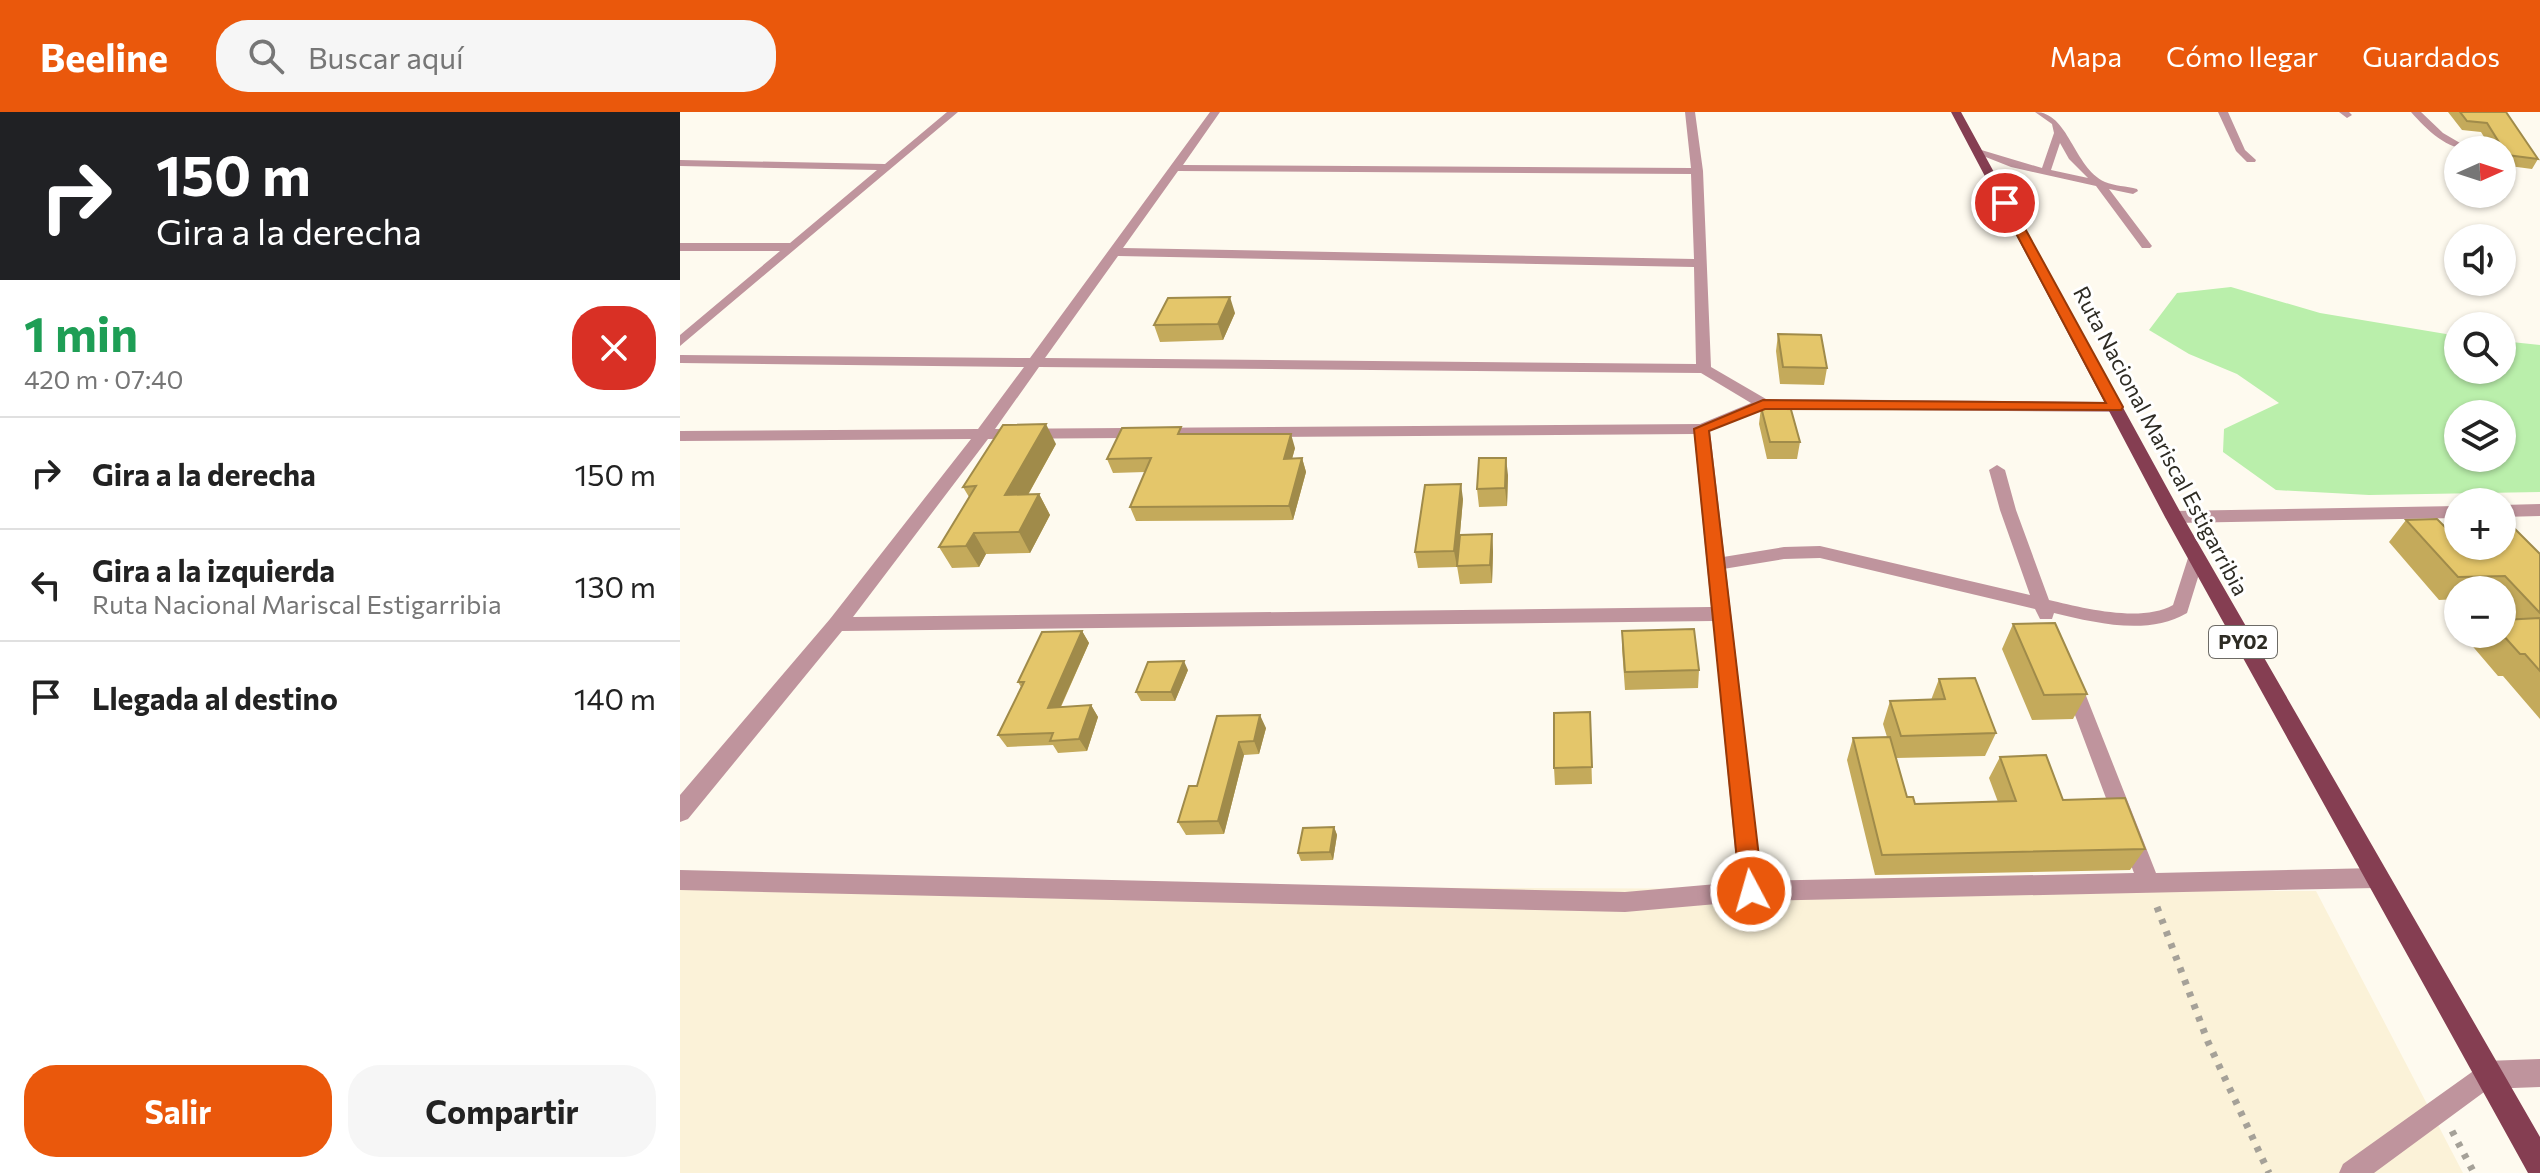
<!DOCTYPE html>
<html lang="es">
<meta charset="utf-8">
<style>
:root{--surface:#fff;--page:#f6f6f6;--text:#222;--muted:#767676;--line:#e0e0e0;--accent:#ea580c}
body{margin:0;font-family:Commissioner,sans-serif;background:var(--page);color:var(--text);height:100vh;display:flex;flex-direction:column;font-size:30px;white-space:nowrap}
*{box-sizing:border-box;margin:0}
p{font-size:26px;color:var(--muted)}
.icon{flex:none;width:44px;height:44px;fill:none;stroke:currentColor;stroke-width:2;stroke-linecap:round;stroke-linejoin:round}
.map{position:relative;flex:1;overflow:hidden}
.drawer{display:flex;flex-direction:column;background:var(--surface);width:680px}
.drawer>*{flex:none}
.top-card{background:#202124;color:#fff;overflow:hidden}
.needle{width:52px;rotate:87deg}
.fabs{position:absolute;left:1764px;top:24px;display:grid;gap:16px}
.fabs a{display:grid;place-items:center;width:72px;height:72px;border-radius:50%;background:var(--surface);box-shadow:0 2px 6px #0004;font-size:40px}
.pin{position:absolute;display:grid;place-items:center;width:68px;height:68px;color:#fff;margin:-34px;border:4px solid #fff;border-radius:50%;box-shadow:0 2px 8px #0007}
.me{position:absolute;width:88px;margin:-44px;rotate:354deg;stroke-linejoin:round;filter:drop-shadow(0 0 6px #0008)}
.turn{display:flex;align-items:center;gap:28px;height:168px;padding:0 24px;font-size:36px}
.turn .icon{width:104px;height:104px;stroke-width:2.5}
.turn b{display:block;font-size:56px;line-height:68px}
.round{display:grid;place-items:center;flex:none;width:84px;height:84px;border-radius:32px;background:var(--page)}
.headline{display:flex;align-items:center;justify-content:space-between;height:136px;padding:0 24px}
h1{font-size:48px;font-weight:700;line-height:60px;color:#1e9e55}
.button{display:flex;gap:16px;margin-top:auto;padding:16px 24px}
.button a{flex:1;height:92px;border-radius:32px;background:var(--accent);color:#fff;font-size:32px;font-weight:700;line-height:92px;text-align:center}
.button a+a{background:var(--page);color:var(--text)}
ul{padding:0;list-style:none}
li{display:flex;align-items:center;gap:24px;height:112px;padding:0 24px;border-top:2px solid var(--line)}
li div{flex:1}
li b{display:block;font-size:30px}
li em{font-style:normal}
header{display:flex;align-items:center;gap:48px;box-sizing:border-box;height:112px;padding:0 40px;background:var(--accent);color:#fff}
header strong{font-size:38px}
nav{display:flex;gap:44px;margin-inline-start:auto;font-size:28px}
.search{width:560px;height:72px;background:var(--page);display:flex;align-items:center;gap:20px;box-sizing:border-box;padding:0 28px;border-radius:32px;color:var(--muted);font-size:30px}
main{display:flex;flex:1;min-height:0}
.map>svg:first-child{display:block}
</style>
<header>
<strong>Beeline</strong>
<div class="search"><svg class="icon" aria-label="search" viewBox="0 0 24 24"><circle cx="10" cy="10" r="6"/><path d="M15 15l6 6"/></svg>Buscar aquí</div>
<nav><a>Mapa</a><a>Cómo llegar</a><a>Guardados</a></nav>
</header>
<main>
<section class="drawer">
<div class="top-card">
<div class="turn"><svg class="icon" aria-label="right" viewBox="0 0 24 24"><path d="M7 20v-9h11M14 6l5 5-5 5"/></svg><div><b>150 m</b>Gira a la derecha</div></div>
</div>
<div class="headline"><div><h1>1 min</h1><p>420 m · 07:40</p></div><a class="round" style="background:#d93025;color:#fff"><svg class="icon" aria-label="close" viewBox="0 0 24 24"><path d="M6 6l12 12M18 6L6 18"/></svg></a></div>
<ul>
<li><svg class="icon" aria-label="right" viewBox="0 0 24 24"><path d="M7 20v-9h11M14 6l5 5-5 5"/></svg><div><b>Gira a la derecha</b></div><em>150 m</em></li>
<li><svg class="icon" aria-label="left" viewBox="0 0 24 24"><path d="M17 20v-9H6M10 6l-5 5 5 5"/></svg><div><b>Gira a la izquierda</b><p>Ruta Nacional Mariscal Estigarribia</p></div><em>130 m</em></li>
<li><svg class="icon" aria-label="arrive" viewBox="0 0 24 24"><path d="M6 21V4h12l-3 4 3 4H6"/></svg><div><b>Llegada al destino</b></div><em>140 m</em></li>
</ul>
<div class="button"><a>Salir</a><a>Compartir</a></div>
</section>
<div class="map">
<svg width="1860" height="1061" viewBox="0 0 1860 1061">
<rect width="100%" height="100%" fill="#fefaef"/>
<path fill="#fbf2d8" d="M0 773 1636 779 1783 1061H0Z"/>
<path fill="#baefab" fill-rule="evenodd" d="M1551 175 1640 201 1778 224V258H1822V229L1860 233V380L1689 383 1596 378 1543 340 1544 317 1599 291 1557 262 1509 242 1469 218 1497 181ZM1778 302H1822V346H1778Z"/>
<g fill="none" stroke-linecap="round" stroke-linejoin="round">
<path stroke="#a5a198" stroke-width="7" stroke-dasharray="5 8" stroke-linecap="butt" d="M1477 795 1528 930 1589 1061
M1772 1019 1794 1061"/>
<path fill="#bf949d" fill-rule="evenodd" d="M1355 0C1389 0 1393 55 1425 70 1434 74 1447 74 1457 77L1458 79 1453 82 1429 77 1472 134 1470 136H1462L1416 74 1331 55 1293 40 1298 37 1362 56 1374 21 1372 12ZM1380 31 1389 47 1408 66 1371 58Z
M1538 0H1548L1565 38 1576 48 1575 50H1567L1556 39Z
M1659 0H1669L1672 3 1667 6Z
M1731 0H1741L1763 21 1792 38C1767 38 1747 18 1731 0Z
M1317 353 1325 358 1336 398 1369 488C1403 496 1461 511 1493 493L1508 446 1516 440 1524 446 1507 501C1468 524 1416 511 1374 501L1372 507H1360L1355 497 1140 446 1104 447 1037 458 1029 452 1037 446 1104 435 1140 434 1350 483 1320 398 1309 358Z
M1392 564 1399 566 1401 571 1476 761 1696 756 1704 759 1707 766 1704 773 1696 776 1071 789 945 800 0 778V758L945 780 1071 769 1454 761 1383 571 1385 566Z
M1806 950 1815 954 1819 963 1815 972 1694 1061H1659L1663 1052Z"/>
<path fill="#bf949d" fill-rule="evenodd" d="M267 0H278L0 234V223L100 139H0V131H110L197 58 0 54V48L205 52Z
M530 0H540L503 53 1011 56 1005 0H1015L1023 59 1031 255 1086 287 1436 290 1444 295 1436 300 1085 297 1030 319 1083 779 1080 787 1071 790 1062 787 1059 779 1033 509 162 519 8 707 0 710V683L150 507 291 327 0 329V319L298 317 344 255 0 251V243L350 246ZM498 59 1011 62 1014 147 443 136ZM438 144 1014 155 1016 252 365 246ZM359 255 1021 261 1071 291 1020 312 315 317ZM1014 322 1031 495 173 505 308 327Z
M1860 392V404L1822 405V393Z
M1778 394V406L1494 411 1485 405 1494 399Z
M1860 947V975L1806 977 1796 973 1792 963 1796 953 1806 949Z"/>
<path fill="#853e52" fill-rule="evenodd" d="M1271 0H1281L1503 405 1860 1025V1061H1848L1485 405Z"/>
</g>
<path fill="#c4aa5b" d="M1768 0H1826L1858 47 1852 57 1822 53V38H1812L1801 20 1782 18Z
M555 201 543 228 480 230 474 213Z
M1098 222 1147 256 1144 273 1100 272 1096 239Z
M1081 295 1120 330 1117 347H1087L1079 312Z
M504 322 615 336 612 347 622 346 626 360 613 408 456 409 450 395 465 360 433 361 427 347Z
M376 332 348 383 359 382 370 403 350 441 306 442 299 455 272 456 259 435 289 385 283 375Z
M828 363 827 394 799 395 797 377Z
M783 387 777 455 738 456 735 440Z
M1726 408 1765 415 1860 442V607L1823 564H1818L1789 530 1797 522H1822L1824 508 1822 505V478H1778V487L1759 488 1709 430Z
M812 422 813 440 812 471 780 472 777 454Z
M1333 512 1407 582 1393 607 1352 608 1322 537Z
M402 519 409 531 381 595 411 593 418 605 407 639 378 641 373 633 327 635 318 623 341 575 338 570Z
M942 519 1019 558 1018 576 945 578 942 536Z
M508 558 495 589H461L456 580Z
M1259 567 1316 621 1305 644 1216 646 1227 685 1235 692 1318 690 1309 666 1320 645 1383 688 1465 737 1450 758 1195 763 1167 648 1173 626 1207 625 1203 612 1210 589 1251 588Z
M910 600 912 672 875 673 874 656Z
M537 604 586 616 579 642 564 643 544 722 506 723 498 710 517 674Z
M654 715 657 723 653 748 621 749 618 741Z"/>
<path fill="#a08b4a" d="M550 185 555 201 543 228 538 212Z
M366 312 376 332 336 404 325 383Z
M611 322 615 336 608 361 604 347Z
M622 346 626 360 613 408 609 394Z
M826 346 828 363 827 394 825 376Z
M781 372 783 387 777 455 774 439Z
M359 382 370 403 350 441 339 420Z
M294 421 306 442 299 455 286 434Z
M812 422 813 440 812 471 810 453Z
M402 519 409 531 375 607 368 596Z
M504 549 508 558 495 589 491 580Z
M411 593 418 605 407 639 399 627Z
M580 603 586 616 579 642 574 629Z
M559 630 564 643 544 722 538 709Z
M654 715 657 723 653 748 650 740Z"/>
<path fill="#e4c66a" stroke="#a08b4a" stroke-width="2" d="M1780 0H1826L1858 47 1827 43 1807 11 1787 9Z
M550 185 538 212 474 213 488 186Z
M1098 222 1141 223 1147 256 1103 255Z
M1110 294 1120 330H1090L1081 295Z
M366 312 325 383 359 382 339 420 294 421 286 434 259 435 296 374 283 375 323 313Z
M501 315 498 322H611L604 347 622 346 609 394 450 395 471 346 427 347 442 316Z
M799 346H826L825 376 797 377Z
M781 372 774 439 735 440 745 373Z
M1757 407 1765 415H1778V434H1822V413H1831L1860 442V501L1825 464 1778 465 1726 408Z
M812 422 810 453 777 454 780 423Z
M1860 506V559L1845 542H1840L1822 522V508Z
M1375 511 1407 582 1364 583 1333 512Z
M1014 517 1019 558 945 560 942 519Z
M402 519 368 596 411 593 399 627 370 629 373 621 318 623 344 570H338L362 520Z
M504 549 491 580H456L468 550Z
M1295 566 1316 621 1221 624 1210 589 1265 587 1259 567Z
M910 600 912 655 874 656V601Z
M580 603 574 629 559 630 538 709 498 710 509 674H517L537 604Z
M1210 625 1227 685H1233L1235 692 1336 689 1320 645 1366 643 1383 688 1445 686 1465 737 1202 743 1173 626Z
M654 715 650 740 618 741 623 716Z"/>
<path fill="#ea580c" stroke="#983908" stroke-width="2" d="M1325 88 1331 91 1443 295 1441 298 1085 297 1029 319 1083 779 1079 786 1071 789 1063 786 1060 779 1014 317 1083 288 1426 291 1320 91Z"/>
<g text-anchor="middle" stroke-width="6" stroke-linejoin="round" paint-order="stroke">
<rect fill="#fff" stroke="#6d6b66" stroke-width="2" x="1529" y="514" width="68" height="32" rx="6"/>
<g font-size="20" font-weight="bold" fill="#2e2c24">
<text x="1563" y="537">PY02</text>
</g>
<g font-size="22" fill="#2e2c24" stroke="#fff">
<text transform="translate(1481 329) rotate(62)" y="8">Ruta Nacional Mariscal Estigarribia</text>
</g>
</g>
</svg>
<div class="fabs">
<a><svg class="needle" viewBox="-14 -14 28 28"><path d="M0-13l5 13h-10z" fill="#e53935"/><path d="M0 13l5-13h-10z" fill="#767676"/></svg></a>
<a><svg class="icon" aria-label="sound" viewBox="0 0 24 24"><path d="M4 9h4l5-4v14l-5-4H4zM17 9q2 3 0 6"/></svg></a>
<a><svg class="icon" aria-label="search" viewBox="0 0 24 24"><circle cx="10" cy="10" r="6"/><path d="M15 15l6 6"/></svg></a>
<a><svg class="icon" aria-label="layers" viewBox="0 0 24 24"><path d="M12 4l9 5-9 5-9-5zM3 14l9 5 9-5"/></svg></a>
<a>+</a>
<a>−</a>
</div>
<div class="pin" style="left:1325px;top:91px;background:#d93025"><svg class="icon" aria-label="arrive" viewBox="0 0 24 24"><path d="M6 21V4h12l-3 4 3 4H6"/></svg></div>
<svg class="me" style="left:1071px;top:779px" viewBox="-20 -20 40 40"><circle r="17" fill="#ea580c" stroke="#fff" stroke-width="3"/><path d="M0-11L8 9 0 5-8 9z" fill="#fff"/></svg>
</div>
</main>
